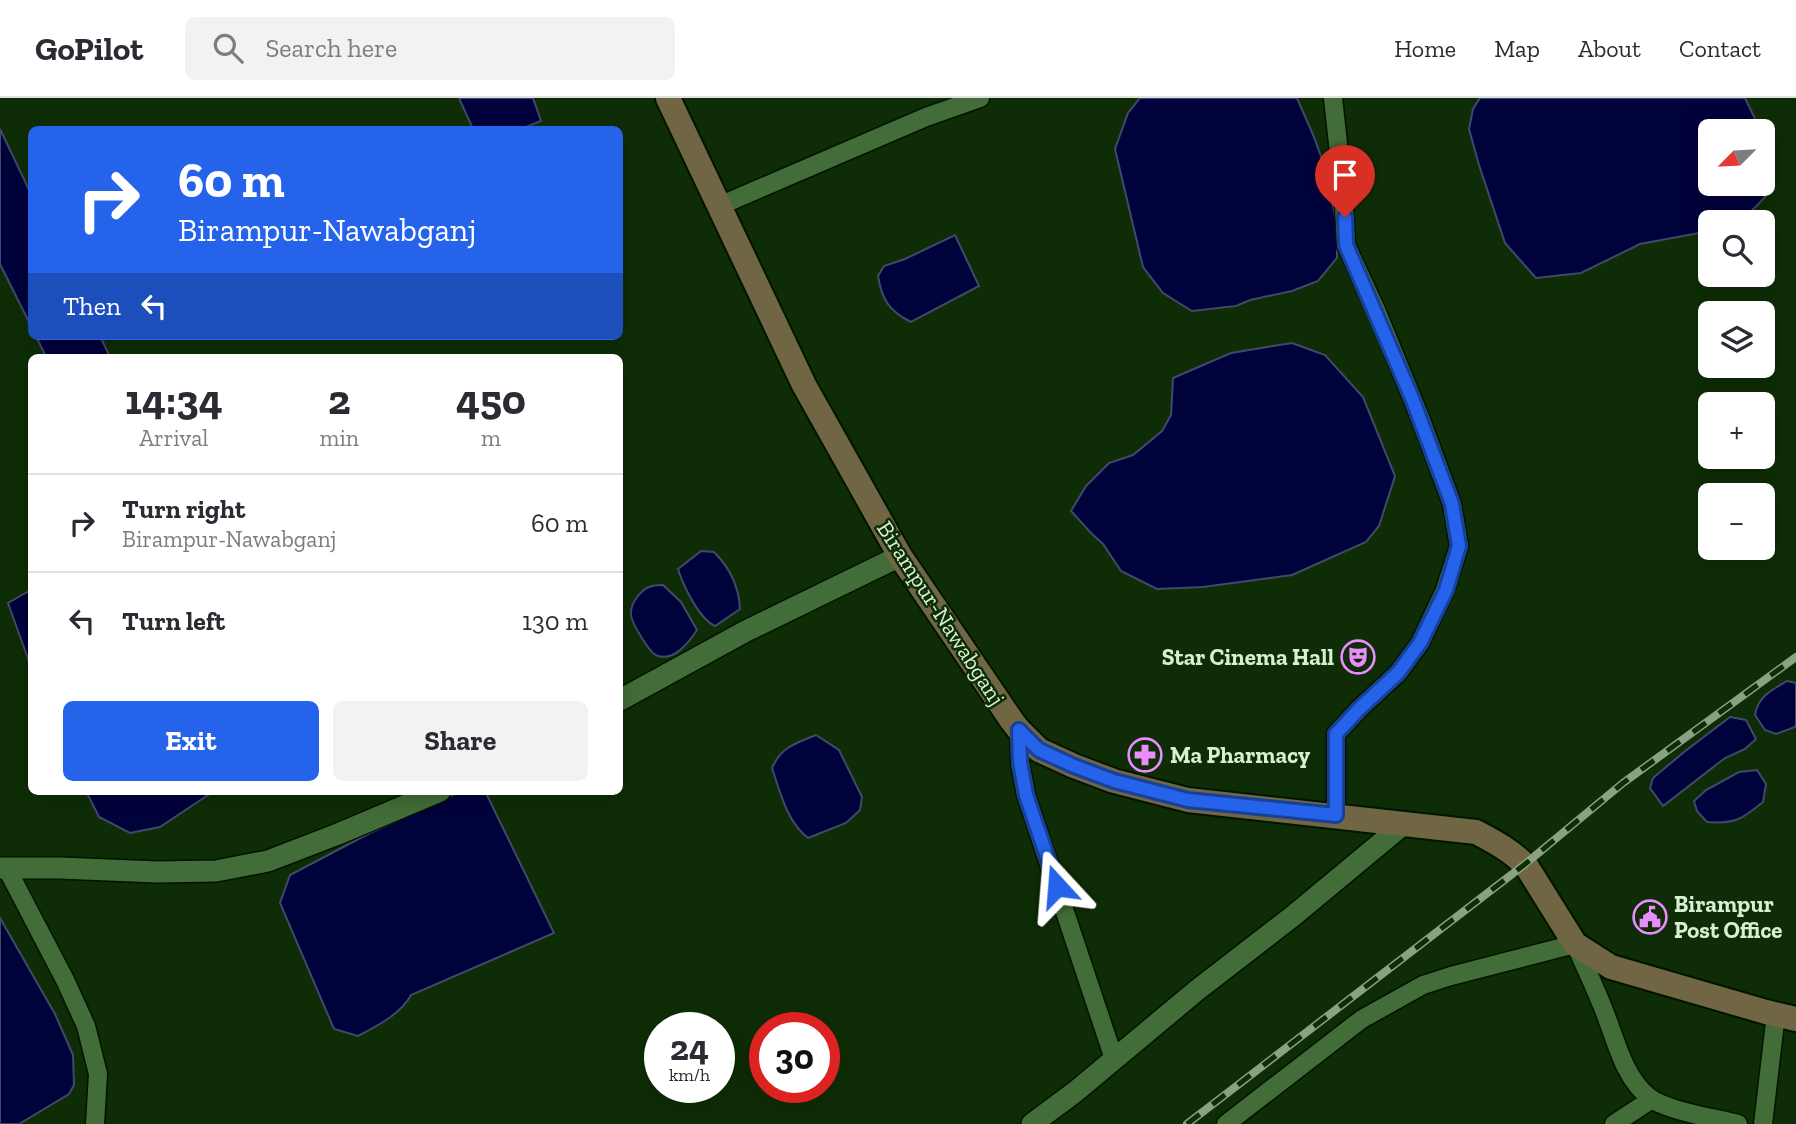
<!DOCTYPE html>
<meta charset="utf-8">
<style>
:root{--surface:#fff;--page:#f2f2f3;--text:#2b2b33;--muted:#7c7c81;--line:#e1e1e2;--accent:#2563eb}
body{margin:0;font-family:"Zilla Slab",serif;background:var(--page);color:var(--text);height:100vh;display:flex;flex-direction:column;font-size:26px;white-space:nowrap}
*{box-sizing:border-box;margin:0}
p{font-size:23px;color:var(--muted)}
.icon{flex:none;width:38px;height:38px;fill:none;stroke:currentColor;stroke-width:2;stroke-linecap:round;stroke-linejoin:round}
.map{position:relative;flex:1;overflow:hidden}
.panel{position:absolute;left:28px;top:256px;width:595px;height:441px;display:flex;flex-direction:column;background:var(--surface);border-radius:10px;box-shadow:0 4px 18px #0003}
.panel>*{flex:none}
.hud{position:absolute;left:28px;top:28px;width:595px;height:214px;border-radius:10px;box-shadow:0 4px 18px #0003;background:#2563eb;color:#fff;overflow:hidden}
.needle{width:46px;rotate:246deg}
.tools{position:absolute;left:1698px;top:21px;display:grid;gap:14px}
.tools a{display:grid;place-items:center;width:77px;height:77px;border-radius:10px;background:var(--surface);box-shadow:0 4px 18px #0003;font-size:35px}
.speed{position:absolute;left:644px;top:914px;display:flex;gap:14px;font-size:35px;font-weight:700;text-align:center}
.speed>*{display:grid;place-content:center;width:91px;height:91px;border-radius:50%;background:var(--surface);box-shadow:0 4px 18px #0003;line-height:1}
.speed small{font-size:18px;font-weight:400}
.speed .limit{border:10px solid #d22;background:#fff;color:#111}
.pin{position:absolute;display:grid;place-items:center;width:60px;height:60px;color:#fff;margin:-72px -30px;border-radius:50% 50% 50% 0;rotate:-45deg;box-shadow:0 0 7px #0007}
.pin .icon{rotate:45deg}
.me{position:absolute;width:77px;margin:-38px;rotate:341deg;stroke-linejoin:round;filter:drop-shadow(0 0 5px #0008)}
.turn{display:flex;align-items:center;gap:24px;height:147px;padding:0 35px;font-size:32px}
.turn .icon{width:91px;height:91px;stroke-width:2.5}
.turn b{display:block;font-size:49px;line-height:60px}
.then{display:flex;align-items:center;height:66px;padding:0 35px;background:#0003;gap:14px;font-size:26px}
.eta{display:flex;justify-content:space-evenly;align-items:center;height:119px;text-align:center}
.eta b{font-size:42px;font-weight:700;line-height:49px}
.button{display:flex;gap:14px;margin-top:auto;padding:14px 35px}
.button a{flex:1;height:80px;border-radius:10px;background:var(--accent);color:#fff;font-size:28px;font-weight:700;line-height:80px;text-align:center}
.button a+a{background:var(--page);color:var(--text)}
ul{padding:0;list-style:none}
li{display:flex;align-items:center;gap:21px;height:98px;padding:0 35px;border-top:2px solid var(--line)}
li div{flex:1}
li b{display:block;font-size:26px}
li em{font-style:normal}
header{display:flex;align-items:center;gap:42px;box-sizing:border-box;height:98px;padding:0 35px;background:var(--surface);border-bottom:2px solid var(--line)}
header strong{font-size:33px}
nav{display:flex;gap:38px;margin-inline-start:auto;font-size:24px}
.search{width:490px;height:63px;background:var(--page);display:flex;align-items:center;gap:18px;box-sizing:border-box;padding:0 24px;border-radius:10px;color:var(--muted);font-size:26px}
.map>svg:first-child{display:block}
</style>
<header>
<strong>GoPilot</strong>
<div class="search"><svg class="icon" aria-label="search" viewBox="0 0 24 24"><circle cx="10" cy="10" r="6"/><path d="M15 15l6 6"/></svg>Search here</div>
<nav><a>Home</a><a>Map</a><a>About</a><a>Contact</a></nav>
</header>
<div class="map">
<svg width="1796" height="1026" viewBox="0 0 1796 1026">
<rect width="100%" height="100%" fill="#0e2d06"/>
<path fill="#00023c" stroke="#404969" stroke-width="2" d="M459 0H533L541 23 521 31H473Z
M1140 0H1297L1314 39 1324 67 1337 127V160L1318 183 1292 193 1250 202 1236 208 1192 213 1163 195 1143 169 1115 51 1128 15Z
M1480 0H1745L1761 33H1710V86H1762V37C1769 55 1779 78 1767 96 1760 106 1748 116 1739 124H1710V133L1640 146 1581 175 1536 180 1505 145 1479 67 1469 31 1473 11Z
M0 31 31 96V228L0 166Z
M955 137 979 188 911 224C889 213 882 202 878 178L884 168 905 161Z
M36 238H100L110 259H46Z
M1292 245 1325 257 1363 299 1395 378 1379 428 1366 444 1292 477 1203 489 1157 491 1121 473 1103 446 1091 435 1071 413 1086 388 1109 365 1133 357 1162 333 1171 317 1173 280 1231 255Z
M701 453 714 454C729 469 739 489 740 511L715 528C699 521 683 487 678 471Z
M663 487 681 504 697 532C689 544 675 563 658 558 651 556 647 547 643 542 639 535 632 525 631 517 630 505 641 491 652 488 656 487 660 487 663 487Z
M31 492V569L8 505Z
M1787 583 1796 585V627L1795 629 1776 636 1765 632 1755 617C1758 598 1772 592 1787 583Z
M1730 619 1746 622 1756 641 1745 651 1725 660 1663 708 1650 690 1653 680 1684 654Z
M816 637 839 652 862 699 860 712 846 725 808 740C787 724 780 694 772 670 781 649 796 645 816 637Z
M1757 672 1766 686 1763 704C1741 722 1735 726 1707 724L1697 713 1694 703 1706 692 1739 674Z
M86 693H214L160 729 130 735 99 719Z
M461 693H485L554 835 411 897C401 916 377 928 358 938L334 931 280 805 290 777 368 736Z
M0 820 55 916 73 957 74 987 69 996 19 1026H0Z"/>
<g fill="none" stroke-linecap="round" stroke-linejoin="round">
<defs>
<path id="minor" d="M1333 0 1343 91 1346 147 1376 212 1421 322 1452 406 1459 448 1445 492 1420 545 1398 575 1359 611 1336 636V717
M719 108 926 19 980 0
M1019 632 1020 665 1026 697 1114 961
M6 769 65 882 86 928 98 976 95 1026
M1226 1026 1362 921 1423 887 1451 878 1575 846C1584 866 1593 885 1601 905 1615 937 1622 979 1650 1000 1668 1013 1715 1020 1738 1026
M1614 1026 1652 1001
M1763 1026 1776 916"/>
<path id="tertiary" d="M620 602 746 533 900 458
M0 770H60L157 774 216 773 268 763 338 736 440 693
M1032 1026 1075 994 1196 893 1293 818 1405 725"/>
<path id="secondary" d="M668 0 804 287 900 458 1012 623 1019 632 1039 652 1074 668 1114 683 1188 702 1476 734C1495 744 1512 753 1527 769L1575 846 1611 869 1766 914 1796 921"/>
</defs>
<use href="#minor" stroke="#011400" stroke-width="21"/>
<use href="#tertiary" stroke="#011400" stroke-width="24"/>
<use href="#secondary" stroke="#011400" stroke-width="28"/>
<use href="#minor" stroke="#426d38" stroke-width="18"/>
<use href="#tertiary" stroke="#426d38" stroke-width="21"/>
<use href="#secondary" stroke="#706643" stroke-width="24"/>
<defs>
<path id="rail" d="M1187 1026 1524 767 1623 685 1796 559"/>
</defs>
<use href="#rail" stroke="#89a382" stroke-width="8"/>
<use href="#rail" stroke="#0e2d06" stroke-width="5" stroke-dasharray="16" stroke-linecap="butt"/>
</g>
<g fill="none" stroke-linecap="round" stroke-linejoin="round">
<defs>
<path id="route" d="M1057 788 1026 697 1020 664 1019 632 1039 652 1074 668 1114 683 1188 702 1336 717V636L1359 611 1398 575 1420 545 1446 492 1459 448 1452 406 1412 300 1346 147 1345 119"/>
</defs>
<use href="#route" stroke="#184099" stroke-width="18"/>
<use href="#route" stroke="#2563eb" stroke-width="12"/>
</g>
<defs>
<symbol id="theatre-ring" viewBox="-11 -11 22 22"><circle r="9.5" fill="#0e2d06" stroke="#e98dfe" stroke-width="1.5"/><path d="M-5-5.5Q0-4 5-5.5V0Q5 5 0 6Q-5 5-5 0ZM-3.3-2.5H-1v1.5H-3.3ZM1-2.5H3.3v1.5H1ZM-2.8 1Q0 5.5 2.8 1Z" fill="#e98dfe"/></symbol>
<symbol id="pharmacy-ring" viewBox="-11 -11 22 22"><circle r="9.5" fill="#0e2d06" stroke="#e98dfe" stroke-width="1.5"/><path d="M-2-6h4v4h4v4h-4v4h-4v-4h-4v-4h4Z" fill="#e98dfe"/></symbol>
<symbol id="civic-ring" viewBox="-11 -11 22 22"><circle r="9.5" fill="#0e2d06" stroke="#e98dfe" stroke-width="1.5"/><path d="M-.6-6.5H3V-4.5H.6V-3L4-1V1h2V6H-6V1h2V-1L-.6-3ZM-1.2 2.5V6h2.4V2.5Z" fill="#e98dfe"/></symbol>
</defs>
<g fill-rule="evenodd">
<use href="#theatre-ring" x="1339" y="540" width="38" height="38"/>
<use href="#pharmacy-ring" x="1126" y="638" width="38" height="38"/>
<use href="#civic-ring" x="1631" y="800" width="38" height="38"/>
</g>
<g text-anchor="middle" stroke-width="5" stroke-linejoin="round" paint-order="stroke">
<g font-size="23" fill="#d7efd2" stroke="#0e2d06">
<text transform="translate(941 515) rotate(57)" y="8">Birampur-Nawabganj</text>
</g>
<g font-size="23" font-weight="bold" fill="#d7efd2" stroke="#0e2d06" text-anchor="start">
<text x="1334" y="567" text-anchor="end">Star Cinema Hall</text>
<text x="1170" y="665">Ma Pharmacy</text>
<text x="1674" y="814">Birampur<tspan x="1674" dy="26">Post Office</tspan></text>
</g>
</g>
</svg>
<div class="tools">
<a><svg class="needle" viewBox="-14 -14 28 28"><path d="M0-13l5 13h-10z" fill="#e53935"/><path d="M0 13l5-13h-10z" fill="#7c7c81"/></svg></a>
<a><svg class="icon" aria-label="search" viewBox="0 0 24 24"><circle cx="10" cy="10" r="6"/><path d="M15 15l6 6"/></svg></a>
<a><svg class="icon" aria-label="layers" viewBox="0 0 24 24"><path d="M12 4l9 5-9 5-9-5zM3 14l9 5 9-5"/></svg></a>
<a>+</a>
<a>−</a>
</div>
<div class="speed"><div>24<small>km/h</small></div><div class="limit">30</div></div>
<div class="pin" style="left:1345px;top:119px;background:#d93025"><svg class="icon" aria-label="arrive" viewBox="0 0 24 24"><path d="M6 21V4h12l-3 4 3 4H6"/></svg></div>
<svg class="me" style="left:1057px;top:788px" viewBox="-20 -20 40 40"><path d="M0-17L14 15 0 8-14 15z" fill="#2563eb" stroke="#fff" stroke-width="4"/></svg>
<div class="hud">
<div class="turn"><svg class="icon" aria-label="right" viewBox="0 0 24 24"><path d="M7 20v-9h11M14 6l5 5-5 5"/></svg><div><b>60 m</b>Birampur-Nawabganj</div></div>
<div class="then">Then<svg class="icon" aria-label="left" viewBox="0 0 24 24"><path d="M17 20v-9H6M10 6l-5 5 5 5"/></svg></div>
</div>
<section class="panel">
<div class="eta">
<div><b>14:34</b><p>Arrival</p></div>
<div><b>2</b><p>min</p></div>
<div><b>450</b><p>m</p></div>
</div>
<ul>
<li><svg class="icon" aria-label="right" viewBox="0 0 24 24"><path d="M7 20v-9h11M14 6l5 5-5 5"/></svg><div><b>Turn right</b><p>Birampur-Nawabganj</p></div><em>60 m</em></li>
<li><svg class="icon" aria-label="left" viewBox="0 0 24 24"><path d="M17 20v-9H6M10 6l-5 5 5 5"/></svg><div><b>Turn left</b></div><em>130 m</em></li>
</ul>
<div class="button"><a>Exit</a><a>Share</a></div>
</section>
</div>
